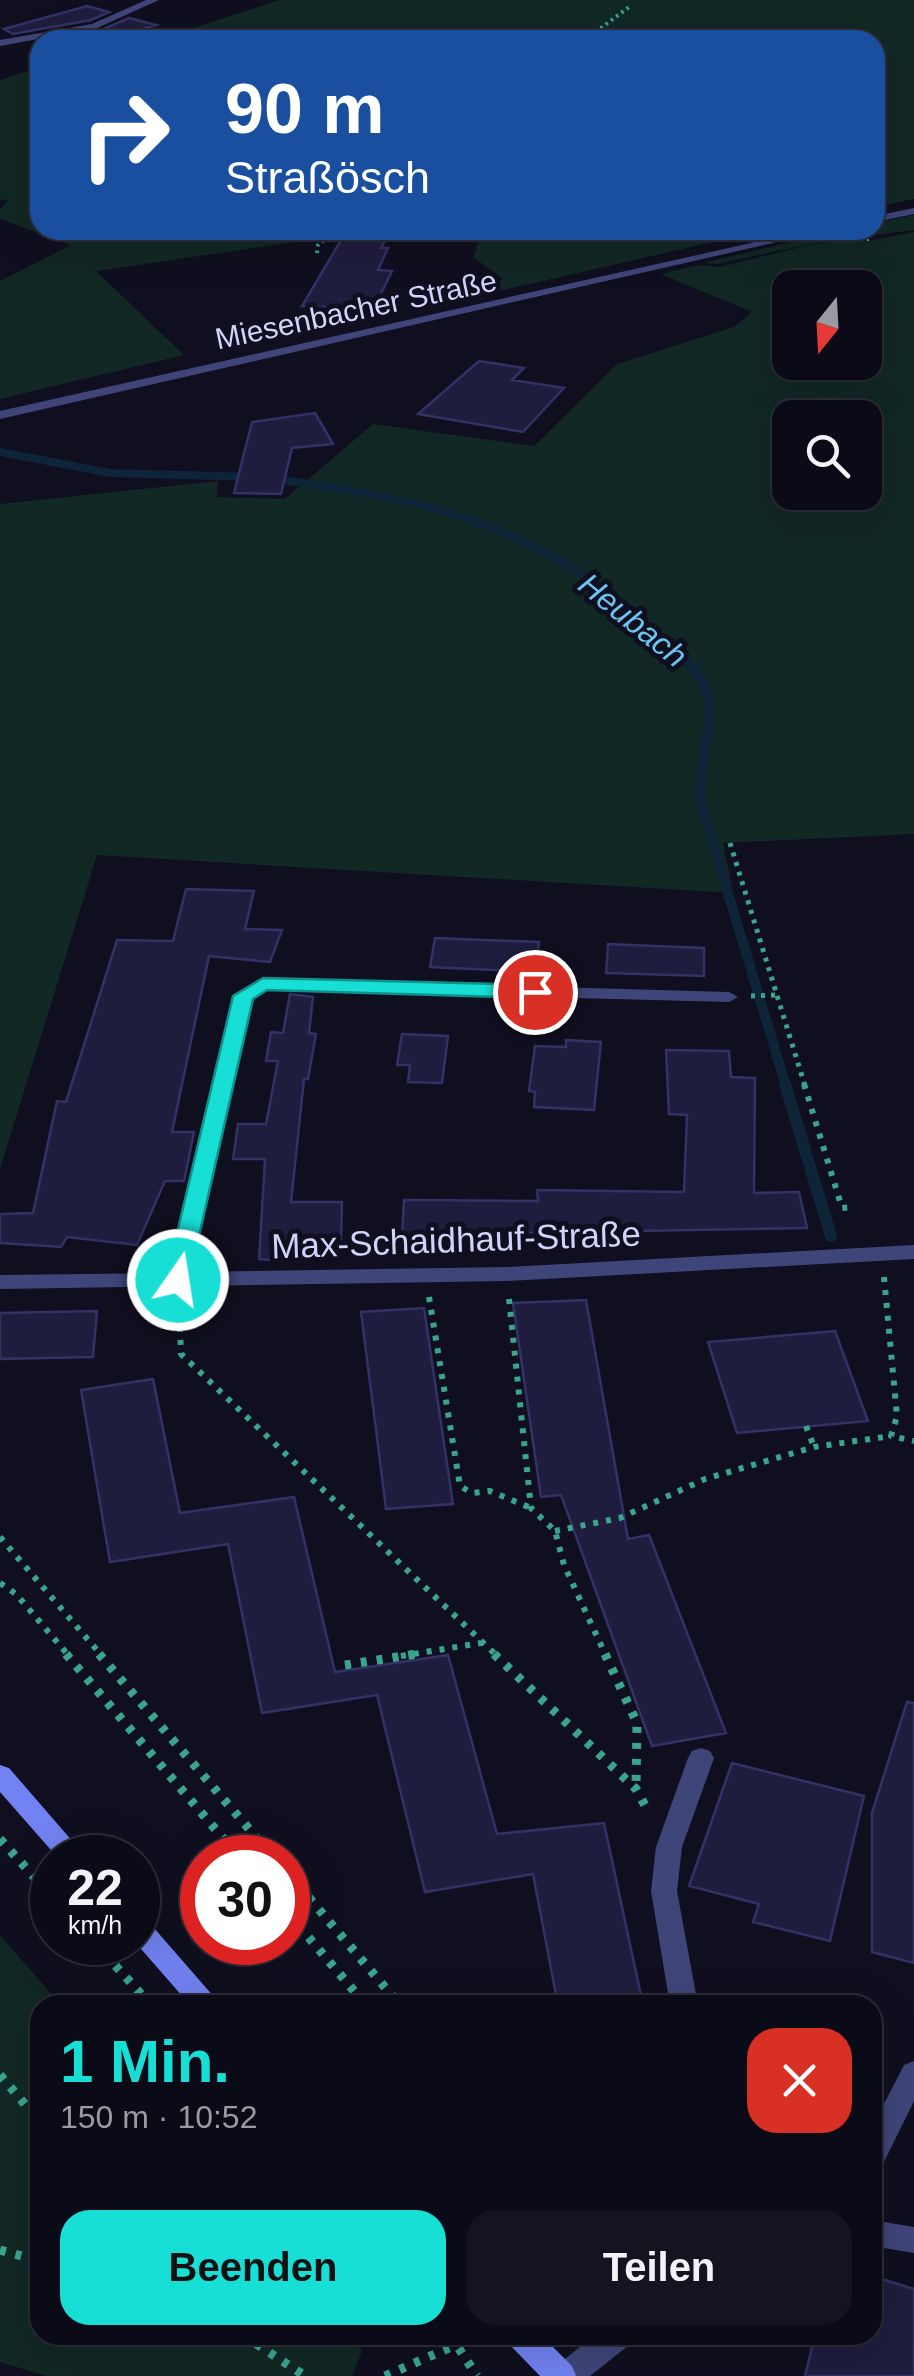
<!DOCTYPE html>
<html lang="de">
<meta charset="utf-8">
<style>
:root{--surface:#0b0b17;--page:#141420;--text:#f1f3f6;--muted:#9a9ba1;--line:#2b2b36;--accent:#18dfd6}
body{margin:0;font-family:Helvetica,sans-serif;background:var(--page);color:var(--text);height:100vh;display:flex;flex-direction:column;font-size:38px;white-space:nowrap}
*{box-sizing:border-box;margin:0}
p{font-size:32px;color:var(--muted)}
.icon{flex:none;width:55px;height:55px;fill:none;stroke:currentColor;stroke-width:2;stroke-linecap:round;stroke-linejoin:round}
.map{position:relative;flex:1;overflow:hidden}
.drawer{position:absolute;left:30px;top:1995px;width:852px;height:350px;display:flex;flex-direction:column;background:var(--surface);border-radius:30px;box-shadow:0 10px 40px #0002,0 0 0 2px var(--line)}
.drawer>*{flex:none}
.banner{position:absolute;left:30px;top:30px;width:855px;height:210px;border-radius:30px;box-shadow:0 10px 40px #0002,0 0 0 2px var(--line);background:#1a4fa0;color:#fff;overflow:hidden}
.needle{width:65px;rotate:198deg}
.tools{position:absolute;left:772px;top:270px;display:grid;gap:20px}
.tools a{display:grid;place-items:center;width:110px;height:110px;border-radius:20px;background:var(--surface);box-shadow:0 10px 40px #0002,0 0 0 2px var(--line);font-size:50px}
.speed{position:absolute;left:30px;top:1835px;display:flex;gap:20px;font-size:50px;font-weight:700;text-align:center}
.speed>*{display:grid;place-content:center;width:130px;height:130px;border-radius:50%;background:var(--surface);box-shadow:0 10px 40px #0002,0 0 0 2px var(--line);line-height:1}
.speed small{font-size:25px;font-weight:400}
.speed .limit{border:15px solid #d22;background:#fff;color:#111}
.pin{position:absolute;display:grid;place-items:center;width:85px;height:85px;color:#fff;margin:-42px;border:5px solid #fff;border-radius:50%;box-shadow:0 2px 10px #0007}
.me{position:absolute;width:110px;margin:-55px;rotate:13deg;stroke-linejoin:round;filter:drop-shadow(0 0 8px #0008)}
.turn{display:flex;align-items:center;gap:35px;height:210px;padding:0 30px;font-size:45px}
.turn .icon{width:130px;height:130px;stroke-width:2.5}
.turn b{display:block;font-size:70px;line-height:85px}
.round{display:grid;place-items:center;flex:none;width:105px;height:105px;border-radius:30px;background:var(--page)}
.summary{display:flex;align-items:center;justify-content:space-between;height:170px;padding:0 30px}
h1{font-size:60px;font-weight:700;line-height:75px;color:var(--accent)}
.button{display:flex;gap:20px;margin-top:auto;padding:20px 30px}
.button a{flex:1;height:115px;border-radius:30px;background:var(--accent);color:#111;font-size:40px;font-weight:700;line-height:115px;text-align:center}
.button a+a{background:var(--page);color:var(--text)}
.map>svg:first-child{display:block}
</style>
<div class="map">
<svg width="914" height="2376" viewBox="0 0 914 2376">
<rect width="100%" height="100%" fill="#0f0f1f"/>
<path fill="#122824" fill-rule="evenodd" d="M279 0H914V199L875 207V40H157Z
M40 67V230H334L323 238 96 271 184 355 0 399V281L71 245 0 219V209L8 201 0 199V80Z
M914 215V230C845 238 786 248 718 264L703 263 842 230H875V223Z
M468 230H765L429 307 423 298 503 279 473 257 482 232Z
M914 232V834L723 843 733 893 97 855 0 1169V504L218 481 217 497 285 499 373 424 534 446 617 364 734 327 752 312 661 274 698 265 720 267 821 242 872 240ZM790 288H865V362H790ZM790 418H865V492H790Z
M0 1935 61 2005H40V2335H348L362 2351 352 2376H46L0 2362Z"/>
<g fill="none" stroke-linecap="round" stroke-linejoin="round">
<path stroke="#0e2438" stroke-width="8" d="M0 452 110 473 254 477
M272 479C385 493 489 512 586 577 611 594 631 619 656 637"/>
<path stroke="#0e2438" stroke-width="10" d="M653 634C738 693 702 713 700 800L786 1086"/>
<path stroke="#0e2438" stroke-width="12" d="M785 1084 831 1236"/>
</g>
<path fill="#1f1d3d" stroke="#343167" stroke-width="2.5" d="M87 6 109 12 91 20 13 34 4 29Z
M129 18 156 25 104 40H53L99 31Z
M347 230H391L381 248H388L378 270 392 271 373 310 302 306Z
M479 361 524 368 512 380 564 388 523 432 418 414Z
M315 413 333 444 292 448 281 494 234 493 252 422Z
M186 889 254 891 245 929 282 930 270 962 209 956 172 1132H194L184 1181H165L137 1245 67 1237 61 1247 0 1243V1214L33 1213 57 1101 66 1102 117 940 173 941Z
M435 938 539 942 535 972 430 967Z
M608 944 704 948V976L606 973Z
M290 994 313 997 309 1033 316 1034 308 1079H304L291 1202H342L341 1239H286L284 1261 259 1259 265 1159H233L238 1124H266L278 1061H266L271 1032 283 1033Z
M402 1034 448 1036 442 1083 408 1082 410 1065H397Z
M566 1040 601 1042 594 1110 534 1107 535 1092 529 1091 535 1046 566 1047Z
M666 1050 729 1051 731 1077 755 1078 754 1193 799 1192 807 1228 402 1235 404 1200 538 1201 537 1190 684 1192 687 1115 669 1114Z
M586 1300 628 1539 649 1535 726 1733 652 1746 561 1495 541 1497 513 1303Z
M424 1308 453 1504 386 1509 361 1312Z
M97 1311 93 1357 0 1359V1313Z
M835 1331 868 1421 737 1433 708 1342Z
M153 1379 180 1513 294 1497 335 1672 448 1655 497 1834 604 1823 643 2005H558L533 1874 425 1892 377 1695 262 1713 228 1544 110 1562 81 1390Z
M907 1702 914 1703V1963L872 1952V1813Z
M732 1763 864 1796 830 1941 753 1922 759 1904 689 1886Z
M872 2276 914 2289V2376H805L815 2335H872Z"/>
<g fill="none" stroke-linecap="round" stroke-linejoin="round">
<path stroke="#3aa58f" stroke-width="4" stroke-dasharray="2.5 4" stroke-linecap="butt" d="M585 40 629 7
M841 238 869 239
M317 253 318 245 335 230"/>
<path stroke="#3aa58f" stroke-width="5" stroke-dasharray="4 6" stroke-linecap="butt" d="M730 843 805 1086
M751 996 775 995"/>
<path stroke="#3aa58f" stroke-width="6" stroke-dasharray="5 8" stroke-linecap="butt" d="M804 1084 842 1208 855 1207
M884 1277 897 1416 891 1436 914 1441
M429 1297 460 1486 472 1493 490 1491 531 1508
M509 1299 531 1508 555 1531 564 1565 606 1656
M179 1301 181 1354 497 1656
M806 1426 814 1447
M555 1531 620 1518 705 1479 814 1447 891 1436
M0 1537 102 1656
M0 1583 16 1594 69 1656
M401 1656 481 1643"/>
<path stroke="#3aa58f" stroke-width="9" stroke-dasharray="6 10" stroke-linecap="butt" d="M66 1654 240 1858
M99 1654 274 1858
M494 1654 636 1789 648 1811
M605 1654 637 1723 636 1788
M345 1665 416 1654
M0 1839 52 1897
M288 1873 400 2005
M288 1913 366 2005
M94 1942 151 2005
M0 2075 40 2122
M0 2250 40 2261
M243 2335 305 2376
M450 2335 477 2376
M385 2376 458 2344"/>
<path fill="#3f4579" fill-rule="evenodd" d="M146 0H159L97 28 0 46V40L92 24Z
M263 979 729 992 738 997 729 1002 267 990 252 999 190 1272 506 1267 914 1245V1259L506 1281 0 1289V1275L169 1273 234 996Z
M701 1748 710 1751 714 1758 682 1847 677 1891 698 2005H670L651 1891 656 1847 688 1758 692 1751Z
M914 2061V2101L882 2166 872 2169V2127L904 2065Z
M872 2220 914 2227V2253L872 2246Z
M595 2335H633L629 2345 590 2376H552L556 2366Z"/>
<path fill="#3f4579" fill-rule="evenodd" d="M914 208V214L875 222V216Z
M809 230H830L0 419V411Z"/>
<path fill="#7282f0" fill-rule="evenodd" d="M0 1765 9 1768 87 1858H58L0 1792Z
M138 1917 147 1920 221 2005H190L135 1942H138Z
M506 2335H541L572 2366 576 2376H540L510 2345Z"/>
</g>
<path fill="#18dfd6" stroke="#10918b" stroke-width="2.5" d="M263 978 535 985 545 992 535 998 267 990 253 999 189 1280 178 1287 169 1285 166 1280 233 996Z"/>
<g text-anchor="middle" stroke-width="10" stroke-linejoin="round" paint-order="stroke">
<g font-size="30" fill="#d1d3fa" stroke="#0f0f1f">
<text transform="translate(356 310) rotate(-12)" y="10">Miesenbacher Straße</text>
</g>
<g font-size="32" font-style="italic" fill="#6ac5ef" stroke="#0f0f1f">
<text transform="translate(633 620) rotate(39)" y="11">Heubach</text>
</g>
<g font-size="35" fill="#d1d3fa" stroke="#0f0f1f">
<text transform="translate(456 1240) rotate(-2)" y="12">Max-Schaidhauf-Straße</text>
</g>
</g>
</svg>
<div class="tools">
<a><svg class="needle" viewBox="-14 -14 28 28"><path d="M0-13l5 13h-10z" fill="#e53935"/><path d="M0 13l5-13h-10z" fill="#9a9ba1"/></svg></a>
<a><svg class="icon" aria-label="search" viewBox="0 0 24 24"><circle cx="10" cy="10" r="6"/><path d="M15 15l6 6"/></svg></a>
</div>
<div class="speed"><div>22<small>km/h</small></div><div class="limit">30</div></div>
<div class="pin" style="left:535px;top:992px;background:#d93025"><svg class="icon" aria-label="arrive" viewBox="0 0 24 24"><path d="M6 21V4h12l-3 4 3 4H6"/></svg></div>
<svg class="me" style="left:178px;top:1280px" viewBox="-20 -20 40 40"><circle r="17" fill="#18dfd6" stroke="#fff" stroke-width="3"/><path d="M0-11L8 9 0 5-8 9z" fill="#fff"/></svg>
<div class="banner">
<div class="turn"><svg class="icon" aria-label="right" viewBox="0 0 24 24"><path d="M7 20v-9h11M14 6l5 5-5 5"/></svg><div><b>90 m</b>Straßösch</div></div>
</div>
<section class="drawer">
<div class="summary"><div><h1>1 Min.</h1><p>150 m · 10:52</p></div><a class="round" style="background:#d93025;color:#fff"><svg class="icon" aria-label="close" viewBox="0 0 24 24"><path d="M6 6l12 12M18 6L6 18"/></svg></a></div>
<div class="button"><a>Beenden</a><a>Teilen</a></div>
</section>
</div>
